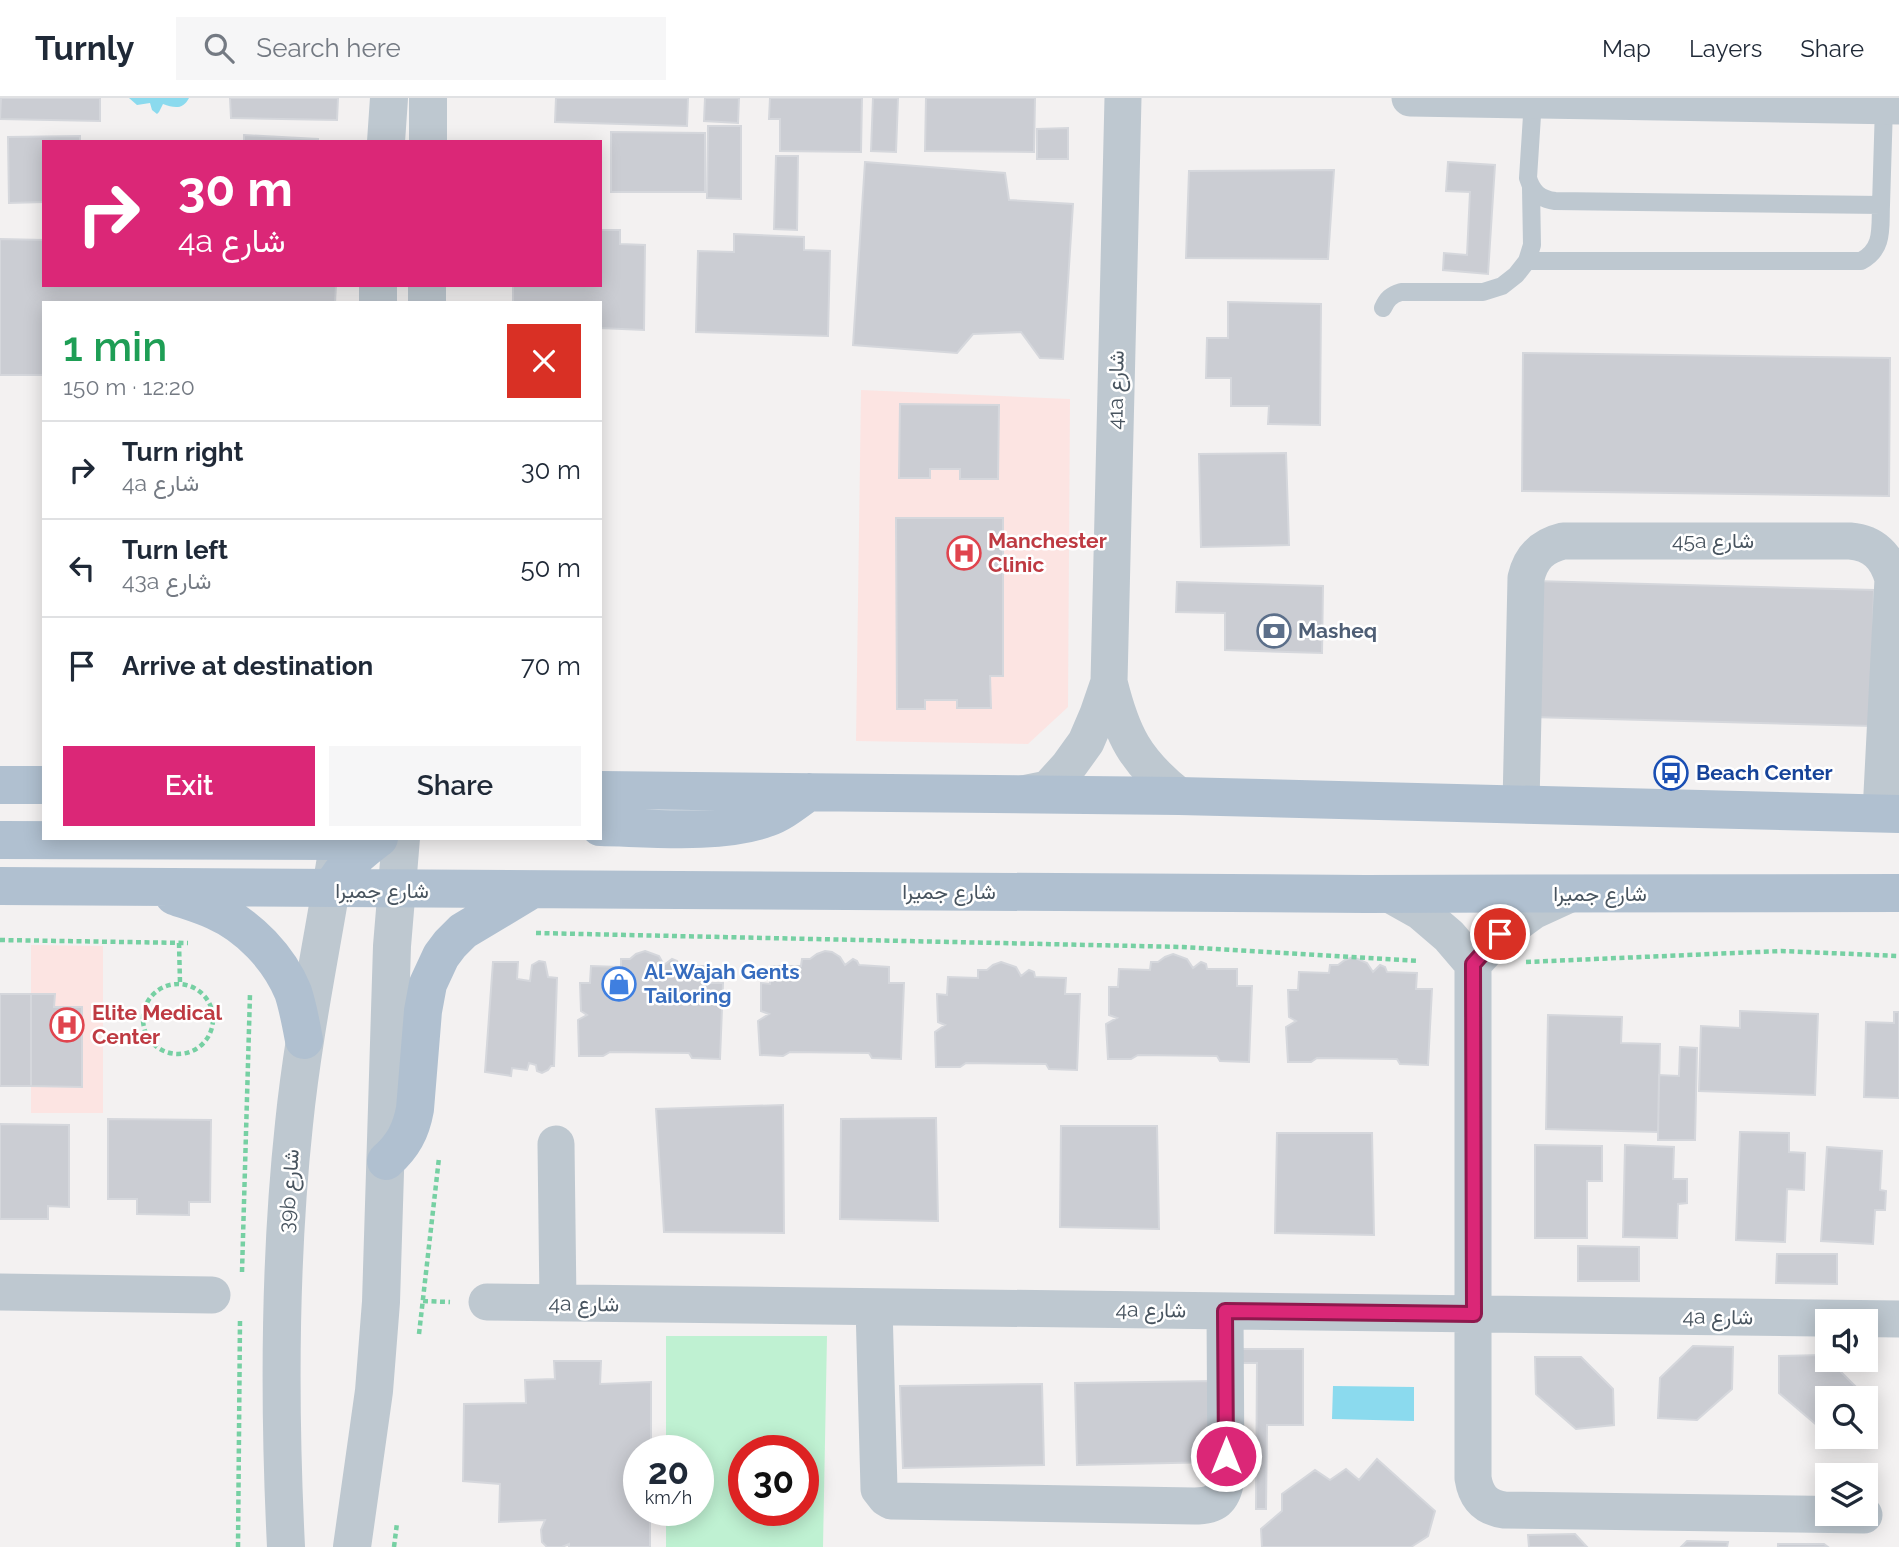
<!DOCTYPE html>
<meta charset="utf-8">
<style>
:root{--surface:#fff;--page:#f6f6f7;--text:#1f2937;--muted:#747a83;--line:#e0e1e3;--accent:#db2777}
body{margin:0;font-family:Raleway,Vazirmatn,sans-serif;background:var(--page);color:var(--text);height:100vh;display:flex;flex-direction:column;font-size:26px;white-space:nowrap}
*{box-sizing:border-box;margin:0}
p{font-size:23px;color:var(--muted)}
.icon{flex:none;width:38px;height:38px;fill:none;stroke:currentColor;stroke-width:2;stroke-linecap:round;stroke-linejoin:round}
.map{position:relative;flex:1;overflow:hidden}
.drawer{position:absolute;left:42px;top:203px;width:560px;height:539px;display:flex;flex-direction:column;background:var(--surface);border-radius:0px;box-shadow:0 4px 18px #0003}
.drawer>*{flex:none}
.hud{position:absolute;left:42px;top:42px;width:560px;height:147px;border-radius:0px;box-shadow:0 4px 18px #0003;background:#db2777;color:#fff;overflow:hidden}
.tools{position:absolute;left:1815px;top:1211px;display:grid;gap:14px}
.tools a{display:grid;place-items:center;width:63px;height:63px;border-radius:0px;background:var(--surface);box-shadow:0 4px 18px #0003;font-size:35px}
.speed{position:absolute;left:623px;top:1337px;display:flex;gap:14px;font-size:35px;font-weight:700;text-align:center}
.speed>*{display:grid;place-content:center;width:91px;height:91px;border-radius:50%;background:var(--surface);box-shadow:0 4px 18px #0003;line-height:1}
.speed small{font-size:18px;font-weight:400}
.speed .limit{border:10px solid #d22;background:#fff;color:#111}
.pin{position:absolute;display:grid;place-items:center;width:60px;height:60px;color:#fff;margin:-30px;border:4px solid #fff;border-radius:50%;box-shadow:0 2px 7px #0007}
.me{position:absolute;width:77px;margin:-38px;rotate:0deg;stroke-linejoin:round;filter:drop-shadow(0 0 5px #0008)}
.turn{display:flex;align-items:center;gap:24px;height:147px;padding:0 21px;font-size:32px}
.turn .icon{width:91px;height:91px;stroke-width:2.5}
.turn b{display:block;font-size:49px;line-height:60px}
.round{display:grid;place-items:center;flex:none;width:74px;height:74px;border-radius:0px;background:var(--page)}
.headline{display:flex;align-items:center;justify-content:space-between;height:119px;padding:0 21px}
h1{font-size:42px;font-weight:600;line-height:52px;color:#1e9e55}
.action{display:flex;gap:14px;margin-top:auto;padding:14px 21px}
.action a{flex:1;height:80px;border-radius:0px;background:var(--accent);color:#fff;font-size:28px;font-weight:600;line-height:80px;text-align:center}
.action a+a{background:var(--page);color:var(--text)}
ul{padding:0;list-style:none}
li{display:flex;align-items:center;gap:21px;height:98px;padding:0 21px;border-top:2px solid var(--line)}
li div{flex:1}
li b{display:block;font-size:26px}
li em{font-style:normal}
header{display:flex;align-items:center;gap:42px;box-sizing:border-box;height:98px;padding:0 35px;background:var(--surface);border-bottom:2px solid var(--line)}
header strong{font-size:33px}
nav{display:flex;gap:38px;margin-inline-start:auto;font-size:24px}
.search{width:490px;height:63px;background:var(--page);display:flex;align-items:center;gap:18px;box-sizing:border-box;padding:0 24px;border-radius:0px;color:var(--muted);font-size:26px}
.map>svg:first-child{display:block}
</style>
<header>
<strong>Turnly</strong>
<div class="search"><svg class="icon" aria-label="search" viewBox="0 0 24 24"><circle cx="10" cy="10" r="6"/><path d="M15 15l6 6"/></svg>Search here</div>
<nav><a>Map</a><a>Layers</a><a>Share</a></nav>
</header>
<div class="map">
<svg width="1899" height="1449" viewBox="0 0 1899 1449">
<rect width="100%" height="100%" fill="#f3f1f1"/>
<path fill="#fce4e2" d="M861 292 1070 301 1068 609 1028 646 856 643Z
M31 847 103 848V1015H31Z"/>
<path fill="#bff1d2" fill-rule="evenodd" d="M666 1238H827L823 1449H666V1412H698V1353H666ZM744 1353H803V1412H744Z"/>
<path fill="#8bdaee" d="M129 0H189C183 12 174 10 163 6L159 14 157 16 152 12 150 5 137 7Z
M1333 1288 1414 1289V1323L1332 1321Z"/>
<path fill="#cbcdd3" stroke="#d5d7dc" stroke-width="2" d="M1 0H100V23L0 21Z
M230 0H338L337 22 231 20Z
M556 0H688L687 28 555 24Z
M705 0H739L738 25 704 23Z
M770 0H862L861 54 780 53V21H769Z
M873 0H898L896 54 871 53Z
M926 0H1035L1034 54 925 53Z
M708 28H741V101L707 100Z
M1068 30V61H1037V31Z
M611 34 705 35V94H611Z
M244 37 318 41V44H244Z
M80 38V44H44V104L9 105 8 39Z
M776 58H798L797 132 774 131Z
M865 64 1005 75 1009 102 1073 106 1063 261 1040 260 1021 234 973 236 957 255 853 247Z
M1448 64 1495 67 1488 176 1443 172 1444 155 1467 157 1470 94 1446 93Z
M1334 72 1328 161 1186 160 1189 73Z
M600 132H620V146L645 147 644 232 600 230V205H513V187H600Z
M734 136 804 139V152L830 153 828 238 696 234 698 153 734 154Z
M0 141 44 142V187H336L335 205H44V277H0Z
M1228 204 1321 206 1320 327 1268 326 1269 308H1231V280H1206L1207 240H1228Z
M1523 255 1890 260 1889 398 1522 393Z
M900 306 999 307 998 381H960V371H930V380H899Z
M1286 355 1289 447 1201 449 1199 356Z
M896 420H1003V578H990L991 610H957V602H925V611H897Z
M1534 483 1874 492 1871 628 1531 619Z
M1177 484 1323 488 1322 555 1225 552V515L1176 514Z
M645 853 659 858 664 867 672 861 677 863 678 868H709L708 885H723L720 961 692 960 689 955 610 954 603 958H579L578 922 587 917 581 913 580 885H590L591 868 621 869V861H630L636 856Z
M825 853 832 854 840 859 845 867 853 861 857 863 859 867 889 869V885H904L901 961 872 960 869 955 790 954 783 958 760 957 758 923 769 916 761 913V885L770 886 771 868H801L802 861H810L817 856Z
M1173 856 1187 861 1193 870 1201 864 1206 866 1207 871H1237V888H1252L1249 964 1220 963 1217 958 1138 957 1131 961H1108L1106 926 1117 920 1109 917V889H1118L1119 871 1150 872 1151 864H1158L1165 859Z
M1353 859 1367 865 1373 874 1380 867 1385 869 1387 874 1417 875 1416 891H1432L1428 967 1400 966 1397 961 1317 960 1311 964H1288L1286 929 1296 923 1289 919 1288 892H1298L1299 874 1329 875 1330 867H1338L1345 862Z
M539 863 545 864 548 879 557 880 554 968H551L548 972 542 975 537 973 536 967 529 965 527 972 512 970 511 978 485 974 493 864H518L517 881 530 883 532 867Z
M1001 864 1016 869 1021 878 1029 872 1034 874 1035 879 1066 880 1065 896H1080L1077 972 1049 971 1046 966 966 965 960 969H936L935 934 945 927 938 924 937 896 947 897 948 879 978 880V872H987L993 867Z
M0 896H31V988H0Z
M31 896H55L54 909H82V989L31 988Z
M1740 913 1818 916 1815 997 1699 993 1701 928 1740 930Z
M1894 914H1899V1000L1864 999 1866 924 1894 925Z
M1548 917 1622 919 1621 945 1660 946 1658 1034 1546 1031Z
M1680 949 1697 950 1695 1042H1658L1659 977 1679 978Z
M783 1007 784 1135 664 1134 656 1011Z
M936 1020 938 1123 840 1121 841 1021Z
M108 1021 211 1022 210 1104H189V1117L137 1116V1101H108Z
M0 1026 69 1027V1109L48 1108V1121H0Z
M1061 1028H1157L1159 1131 1060 1129Z
M1740 1034 1789 1035V1054L1805 1055 1804 1092 1787 1091 1785 1144 1736 1142Z
M1277 1035H1372L1374 1137 1275 1135Z
M1535 1047 1602 1048V1083H1587V1140H1535Z
M1625 1047 1674 1049 1673 1081H1687V1105L1678 1106 1677 1140 1623 1139Z
M1827 1049 1882 1053 1880 1092 1886 1093 1885 1112H1875L1873 1146 1821 1143Z
M1578 1148 1639 1149V1183H1578Z
M1777 1156H1837V1186L1776 1185Z
M1693 1248 1733 1249 1732 1291 1697 1322 1658 1320 1660 1280Z
M1233 1251H1303V1327H1267L1266 1411H1256L1257 1265H1234Z
M1824 1257 1857 1290V1300H1827V1329H1819L1779 1295V1258Z
M1535 1259H1581L1613 1291 1614 1327 1576 1331 1536 1296Z
M554 1263H601L600 1286 651 1284V1353H639V1412H650V1449H569V1446L562 1449H547L542 1444 541 1432 545 1422 499 1424 500 1386 463 1383 464 1306 526 1305 525 1282 555 1281Z
M1216 1283 1218 1364 1077 1367 1075 1285Z
M1042 1286 1044 1367 903 1370 900 1288Z
M1377 1361 1435 1413 1428 1438 1411 1449H1262L1261 1431 1282 1413V1396L1315 1372 1330 1382 1346 1371 1359 1382Z
M1575 1436 1587 1449H1529L1528 1437Z
M1687 1443 1728 1444 1727 1449H1681Z
M1778 1446H1824L1828 1449H1778Z"/>
<g fill="none" stroke-linecap="round" stroke-linejoin="round">
<path stroke="#76d0a3" stroke-width="4.5" stroke-dasharray="5 3.5" stroke-linecap="butt" d="M536 835 1183 849 1419 863
M0 842 188 845
M179 845 180 885
M1526 864 1781 853 1899 858
M143 921a35 35 0 1 1 70 0a35 35 0 1 1-70 0Z
M242 1174 250 896
M423 1203 450 1204
M419 1236 439 1060
M238 1449 240 1221
M394 1449 397 1425"/>
<path stroke="#bec8d0" stroke-width="18" d="M1533 2 1528 80C1532 94 1540 101 1555 103L1881 107 1884 8
M1527 163H1861C1884 151 1880 130 1881 107
M1383 210C1387 201 1391 197 1401 194H1483L1502 188 1516 177 1527 163 1532 147 1531 90"/>
<path stroke="#bec8d0" stroke-width="37" d="M1123 0 1109 584C1122 637 1135 663 1179 698
M1410 0 1899 8
M1023 696 1048 691 1068 669 1086 644 1098 616 1109 584
M1521 706 1526 480C1531 459 1542 448 1563 443H1850C1874 445 1887 459 1893 481L1881 715
M1389 796 1421 814 1449 838 1473 866V1380C1476 1399 1485 1409 1504 1412L1864 1417
M1473 866 1500 837 1533 813 1570 796
M556 1046 558 1205
M0 1194 212 1197
M487 1204 1899 1221
M874 1209 879 1391 886 1400 891 1403 1194 1408C1215 1408 1223 1402 1226 1381L1225 1213"/>
<path stroke="#bec8d0" stroke-width="38" d="M386 44 389 0
M428 44V0
M378 205V187
M427 205V187
M286 1449C279 1308 279 1166 294 1026 303 937 322 848 336 760
M352 1449 374 1293 381 1204 392 848 401 740"/>
<path stroke="#b0c0d0" stroke-width="38" d="M0 687H44
M600 692 1179 698 1899 716
M600 729C650 730 720 737 767 720 782 715 796 703 809 694
M0 742 339 743 346 740
M336 783C347 765 362 753 379 740
M0 788C633 796 1266 797 1899 795
M174 798C188 803 202 807 215 813 249 828 279 860 293 894 298 909 301 926 304 942
M386 1063C403 1048 411 1033 415 1011L423 913 428 886 441 858 450 846 463 833 528 794"/>
</g>
<g fill="none" stroke-linecap="round" stroke-linejoin="round">
<defs>
<path id="route" d="M1226 1358 1225 1213 1474 1216 1473 866 1500 836"/>
</defs>
<use href="#route" stroke="#8e194d" stroke-width="18"/>
<use href="#route" stroke="#db2777" stroke-width="12"/>
</g>
<defs>
<symbol id="hospital-ring" viewBox="-11 -11 22 22"><circle r="9.5" fill="#fff" stroke="#e0444e" stroke-width="1.5"/><path d="M-5-5h3v3.5h4V-5h3V5h-3V1.5h-4V5h-3Z" fill="#e0444e"/></symbol>
<symbol id="bank-ring" viewBox="-11 -11 22 22"><circle r="9.5" fill="#fff" stroke="#5c6f8a" stroke-width="1.5"/><path d="M-6-4H6V4H-6ZM0-2.3a2.3 2.3 0 1 0 0 4.6a2.3 2.3 0 1 0 0-4.6Z" fill="#5c6f8a"/></symbol>
<symbol id="bus-ring" viewBox="-11 -11 22 22"><circle r="9.5" fill="#fff" stroke="#1a4fb4" stroke-width="1.5"/><path d="M-5-6H5V4H4V6H2V4H-2V6H-4V4H-5ZM-3.5-4V0h7V-4ZM-3.5 1.2v1.5H-2V1.2ZM2 1.2v1.5H3.5V1.2Z" fill="#1a4fb4"/></symbol>
<symbol id="shop-ring" viewBox="-11 -11 22 22"><circle r="9.5" fill="#fff" stroke="#3f7fe0" stroke-width="1.5"/><path d="M-5-2.5h2.3a2.7 3.5 0 0 1 5.4 0H5L5.5 6h-11ZM-1.5-2.5h3a1.5 2.3 0 0 0-3 0Z" fill="#3f7fe0"/></symbol>
</defs>
<g fill-rule="evenodd">
<use href="#hospital-ring" x="945" y="436" width="38" height="38"/>
<use href="#bank-ring" x="1255" y="514" width="38" height="38"/>
<use href="#bus-ring" x="1652" y="656" width="38" height="38"/>
<use href="#shop-ring" x="600" y="867" width="38" height="38"/>
<use href="#hospital-ring" x="48" y="908" width="38" height="38"/>
</g>
<g text-anchor="middle" stroke-width="5" stroke-linejoin="round" paint-order="stroke">
<g font-size="21" fill="#48545f" stroke="#fff">
<text transform="translate(1116 292) rotate(-89)" y="7">41a شارع</text>
<text x="1713" y="450">45a شارع</text>
<text x="382" y="800">شارع جميرا</text>
<text x="949" y="801">شارع جميرا</text>
<text x="1600" y="803">شارع جميرا</text>
<text transform="translate(289 1093) rotate(-86)" y="7">39b شارع</text>
<text transform="translate(584 1206) rotate(1)" y="7">4a شارع</text>
<text transform="translate(1151 1212) rotate(1)" y="7">4a شارع</text>
<text transform="translate(1718 1219) rotate(1)" y="7">4a شارع</text>
</g>
<g font-size="21" font-weight="bold" fill="#be3a42" stroke="#fff" text-anchor="start">
<text x="988" y="450">Manchester<tspan x="988" dy="24">Clinic</tspan></text>
<text x="92" y="922">Elite Medical<tspan x="92" dy="24">Center</tspan></text>
</g>
<g font-size="21" font-weight="bold" fill="#4e5e75" stroke="#fff" text-anchor="start">
<text x="1298" y="540">Masheq</text>
</g>
<g font-size="21" font-weight="bold" fill="#164399" stroke="#fff" text-anchor="start">
<text x="1696" y="682">Beach Center</text>
</g>
<g font-size="21" font-weight="bold" fill="#366cbe" stroke="#fff" text-anchor="start">
<text x="644" y="881">Al-Wajah Gents<tspan x="644" dy="24">Tailoring</tspan></text>
</g>
</g>
</svg>
<div class="tools">
<a><svg class="icon" aria-label="sound" viewBox="0 0 24 24"><path d="M4 9h4l5-4v14l-5-4H4zM17 9q2 3 0 6"/></svg></a>
<a><svg class="icon" aria-label="search" viewBox="0 0 24 24"><circle cx="10" cy="10" r="6"/><path d="M15 15l6 6"/></svg></a>
<a><svg class="icon" aria-label="layers" viewBox="0 0 24 24"><path d="M12 4l9 5-9 5-9-5zM3 14l9 5 9-5"/></svg></a>
</div>
<div class="speed"><div>20<small>km/h</small></div><div class="limit">30</div></div>
<div class="pin" style="left:1500px;top:836px;background:#d93025"><svg class="icon" aria-label="arrive" viewBox="0 0 24 24"><path d="M6 21V4h12l-3 4 3 4H6"/></svg></div>
<svg class="me" style="left:1226px;top:1358px" viewBox="-20 -20 40 40"><circle r="17" fill="#db2777" stroke="#fff" stroke-width="3"/><path d="M0-11L8 9 0 5-8 9z" fill="#fff"/></svg>
<div class="hud">
<div class="turn"><svg class="icon" aria-label="right" viewBox="0 0 24 24"><path d="M7 20v-9h11M14 6l5 5-5 5"/></svg><div><b>30 m</b>4a شارع</div></div>
</div>
<section class="drawer">
<div class="headline"><div><h1>1 min</h1><p>150 m · 12:20</p></div><a class="round" style="background:#d93025;color:#fff"><svg class="icon" aria-label="close" viewBox="0 0 24 24"><path d="M6 6l12 12M18 6L6 18"/></svg></a></div>
<ul>
<li><svg class="icon" aria-label="right" viewBox="0 0 24 24"><path d="M7 20v-9h11M14 6l5 5-5 5"/></svg><div><b>Turn right</b><p>4a شارع</p></div><em>30 m</em></li>
<li><svg class="icon" aria-label="left" viewBox="0 0 24 24"><path d="M17 20v-9H6M10 6l-5 5 5 5"/></svg><div><b>Turn left</b><p>43a شارع</p></div><em>50 m</em></li>
<li><svg class="icon" aria-label="arrive" viewBox="0 0 24 24"><path d="M6 21V4h12l-3 4 3 4H6"/></svg><div><b>Arrive at destination</b></div><em>70 m</em></li>
</ul>
<div class="action"><a>Exit</a><a>Share</a></div>
</section>
</div>
